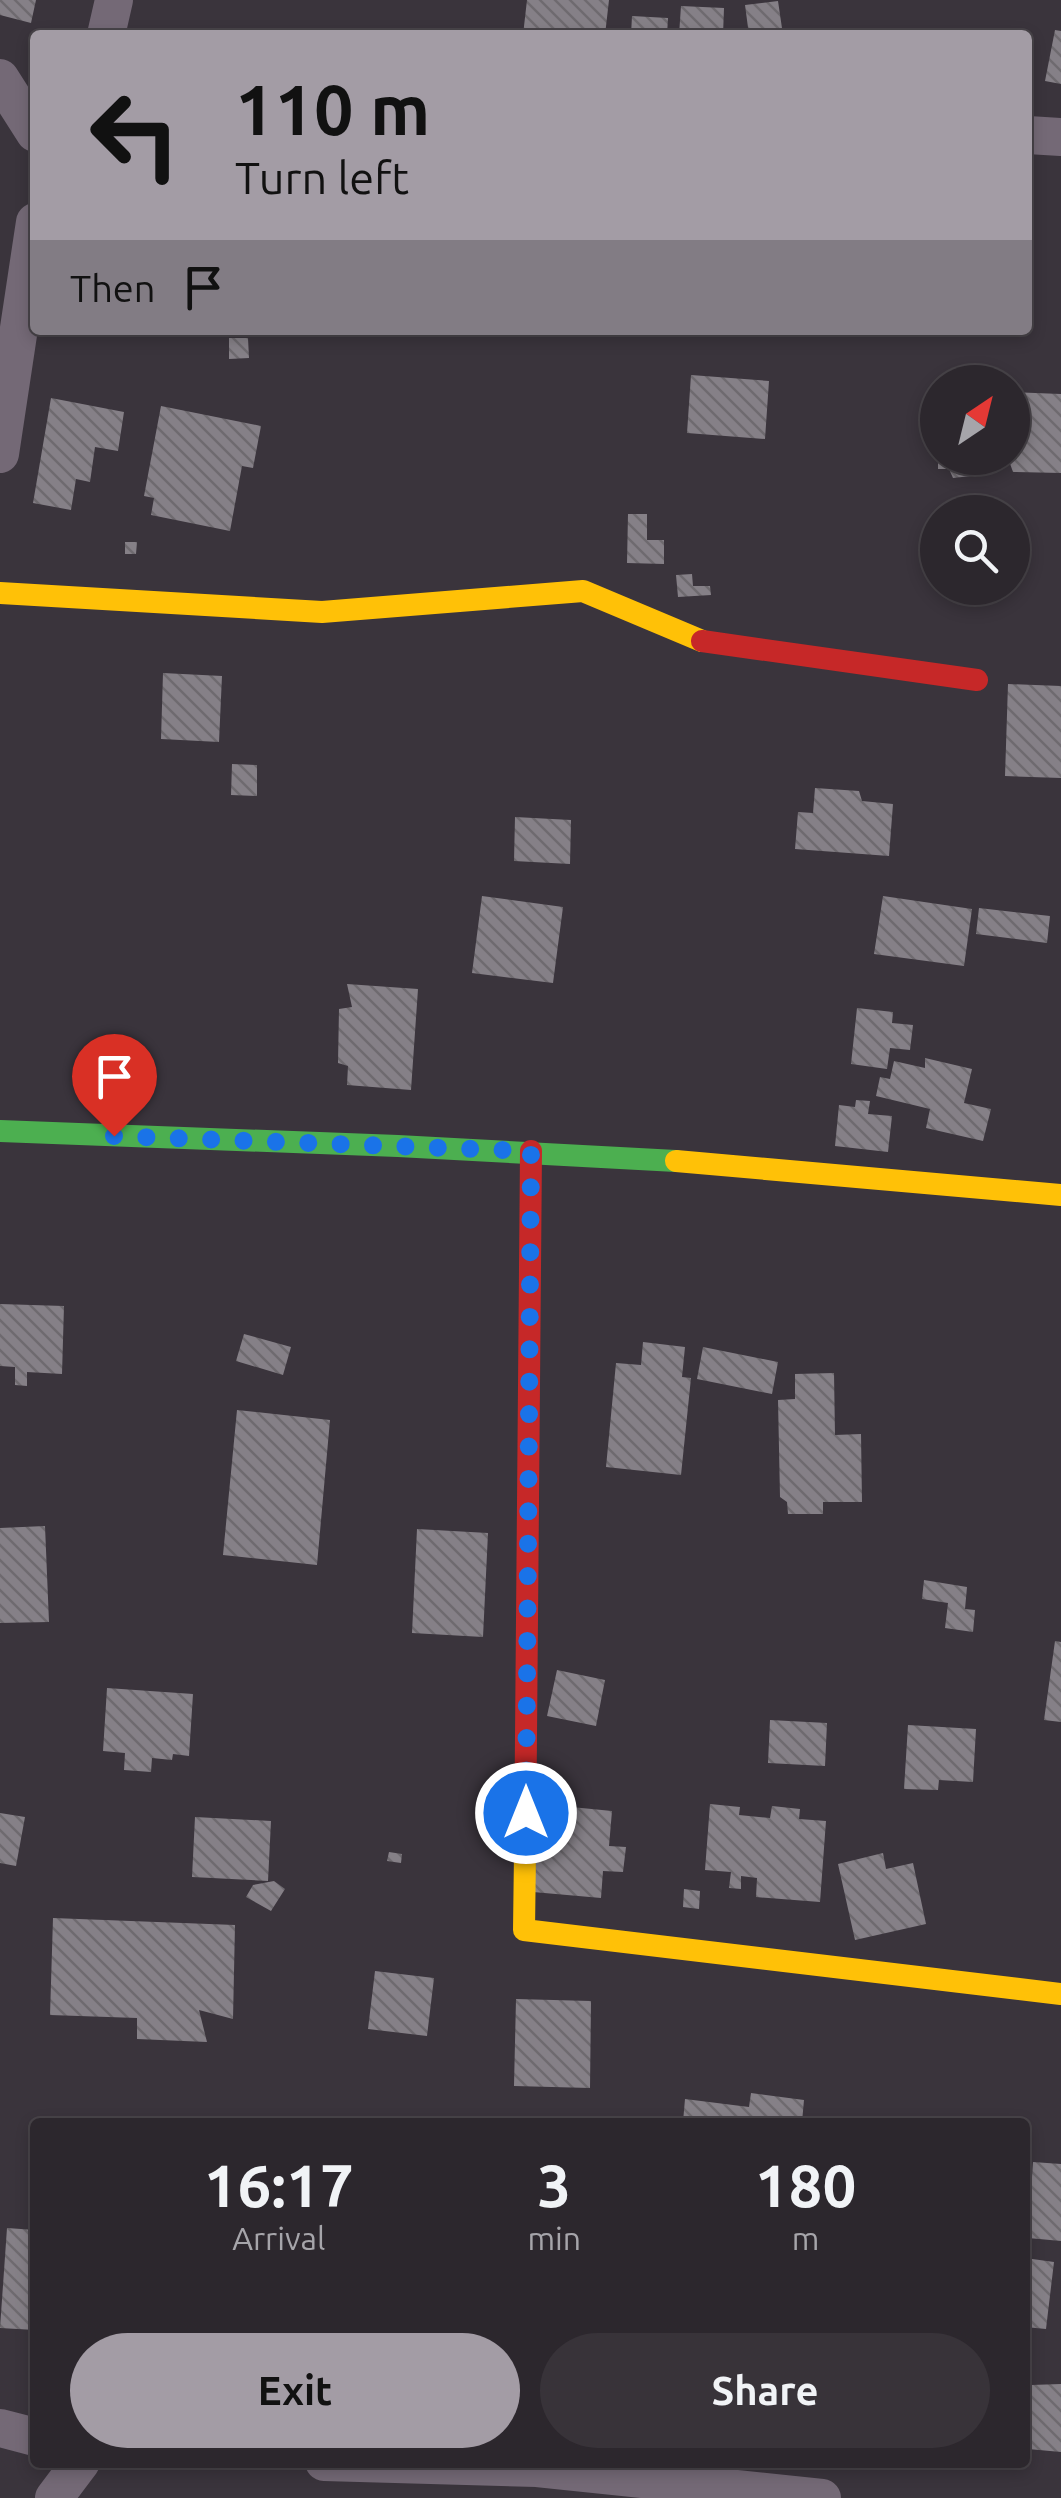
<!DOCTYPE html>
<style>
:root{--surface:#2c272d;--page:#383339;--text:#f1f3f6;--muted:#a6a5aa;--line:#484449;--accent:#a39ca5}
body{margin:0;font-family:Ubuntu,sans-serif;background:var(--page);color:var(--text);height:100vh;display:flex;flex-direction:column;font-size:38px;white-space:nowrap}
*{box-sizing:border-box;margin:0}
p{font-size:32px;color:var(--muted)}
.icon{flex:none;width:55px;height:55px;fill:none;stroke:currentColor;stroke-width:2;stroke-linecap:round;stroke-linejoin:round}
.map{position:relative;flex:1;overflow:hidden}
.panel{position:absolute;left:30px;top:2118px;width:1000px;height:350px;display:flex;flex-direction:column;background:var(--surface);border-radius:10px;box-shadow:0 5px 15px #0003,0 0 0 2px var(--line)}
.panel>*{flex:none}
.guide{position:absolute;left:30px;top:30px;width:1002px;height:305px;border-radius:10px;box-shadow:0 5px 15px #0003,0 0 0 2px var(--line);background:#a39ca5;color:#111;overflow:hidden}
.needle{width:65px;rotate:35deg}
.fabs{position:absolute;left:920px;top:365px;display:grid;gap:20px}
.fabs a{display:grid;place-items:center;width:110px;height:110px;border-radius:50%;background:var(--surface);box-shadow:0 5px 15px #0003,0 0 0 2px var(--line);font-size:50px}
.pin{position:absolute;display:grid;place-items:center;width:85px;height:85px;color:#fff;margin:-102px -42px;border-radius:50% 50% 50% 0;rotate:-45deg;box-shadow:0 0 10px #0007}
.pin .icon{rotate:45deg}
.me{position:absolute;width:110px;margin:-55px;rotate:0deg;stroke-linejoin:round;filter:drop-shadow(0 0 8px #0008)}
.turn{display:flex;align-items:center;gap:35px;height:210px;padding:0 40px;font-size:45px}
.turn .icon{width:130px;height:130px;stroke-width:2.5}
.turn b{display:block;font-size:70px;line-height:85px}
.then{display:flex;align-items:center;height:95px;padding:0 40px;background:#0003;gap:20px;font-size:38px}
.eta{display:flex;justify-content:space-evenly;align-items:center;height:170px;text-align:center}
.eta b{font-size:60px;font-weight:700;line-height:70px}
.button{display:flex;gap:20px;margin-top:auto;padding:20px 40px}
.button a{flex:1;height:115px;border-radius:60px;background:var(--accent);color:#111;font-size:40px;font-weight:700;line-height:115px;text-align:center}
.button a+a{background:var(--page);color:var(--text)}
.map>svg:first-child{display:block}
</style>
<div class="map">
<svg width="1061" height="2498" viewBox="0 0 1061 2498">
<defs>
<pattern id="building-back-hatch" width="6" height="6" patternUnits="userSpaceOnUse" patternTransform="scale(2.5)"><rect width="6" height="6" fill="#858087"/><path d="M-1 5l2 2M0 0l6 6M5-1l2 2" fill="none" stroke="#6e6a6f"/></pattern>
</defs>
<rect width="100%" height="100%" fill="#3a343c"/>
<path fill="url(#building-back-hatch)" d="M0 0H36L31 23 0 15Z
M527 0H609L605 35H523Z
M778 1 783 35H749L745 5Z
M681 6 724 8 723 35H679Z
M632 16 668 18 667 35H631Z
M1055 30 1061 31V84L1045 81Z
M229 338H248L249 358 229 359Z
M691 375 769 381 765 439 687 433Z
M1012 392 1061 394V473L1013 472 1008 458H1012Z
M51 398 124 412 118 451 95 447 90 482 76 479 71 510 33 503Z
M161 406 261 426 253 468 242 466 230 531 151 515 154 498 144 496Z
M938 458H996V460L975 462 971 476 953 478 949 469H938Z
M628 514H647V540H664V564L627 563Z
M125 542H137L136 554H125Z
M692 574 693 586H710L711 595 678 597 676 575Z
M163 673 222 676 219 742 161 739Z
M1008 684 1061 686V778L1005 776Z
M232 764 257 765V796L231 795Z
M815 788 859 791 862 801 893 804 889 856 795 849 798 812 813 813Z
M515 817 571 820 570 864 514 861Z
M482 896 563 907 553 983 472 973Z
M883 896 972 909 964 966 874 954Z
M979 908 1050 916 1047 943 976 934Z
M347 984 418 989 411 1090 347 1085 348 1066 338 1063 339 1009 352 1007Z
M857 1008 893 1012 892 1023 913 1025 910 1050 890 1048 887 1069 851 1064Z
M925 1058 972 1069 964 1103 991 1109 983 1141 926 1128 930 1109 876 1096 880 1077 890 1079 894 1061 925 1068Z
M856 1100 870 1101 868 1114 892 1116 888 1152 835 1146 839 1105 855 1107Z
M0 1304 64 1306 62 1374 27 1372V1386L15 1385V1367L0 1366Z
M244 1334 291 1347 283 1375 236 1361Z
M643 1342 685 1347 682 1377 691 1378 681 1475 606 1467 616 1363 641 1365Z
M703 1347 778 1362 772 1394 697 1379Z
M834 1373 835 1435 861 1434 862 1502H823V1514H788L787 1502 780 1497 778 1400 795 1399V1374Z
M237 1410 330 1420 317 1565 223 1555Z
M45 1526 49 1622 0 1623V1528Z
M417 1529 488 1533 483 1637 412 1633Z
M924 1580 967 1587 965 1609 975 1610 973 1632 945 1628 948 1603 922 1599Z
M1055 1641 1061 1642V1722L1044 1720Z
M557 1670 605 1680 596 1726 547 1716Z
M107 1688 193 1694 189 1756 173 1754 172 1760 152 1758 151 1772 124 1770 125 1753 103 1751Z
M770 1720 827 1723 825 1766 768 1763Z
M908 1725 976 1729 973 1782 939 1780 938 1790 904 1789Z
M541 1804 612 1811 609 1846 626 1847 623 1872 603 1871 601 1898 533 1892Z
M710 1804 740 1807 739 1815 770 1818 772 1806 800 1809 799 1819 826 1821 820 1902 756 1897 757 1878 741 1876V1889L729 1888 731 1872 705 1870Z
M0 1813 25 1817 16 1866 0 1863Z
M195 1817 271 1821 268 1881 192 1877Z
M389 1852 402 1854 401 1863 387 1861Z
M883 1853 886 1869 913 1863 926 1924 855 1940 838 1864Z
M274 1881 285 1889 271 1911 246 1897 253 1885Z
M684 1889 700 1891 699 1909 683 1907Z
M53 1918 235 1925 233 2019 199 2010 207 2042 137 2039V2018L50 2015Z
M375 1971 434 1978 427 2036 368 2029Z
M516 1999 591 2001 590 2088 514 2086Z
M751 2093 804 2100 802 2122H683L685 2099 749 2107Z
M1033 2162 1061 2164V2241L1028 2238Z
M7 2228 35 2230V2330L0 2328Z
M1025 2258 1054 2262 1046 2329 1025 2327Z
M1061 2384V2452L1028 2449 1031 2385Z"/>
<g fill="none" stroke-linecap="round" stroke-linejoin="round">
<path stroke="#746976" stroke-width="38" d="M106 35 114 0
M0 78 35 133
M1028 135 1061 137
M0 454 35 222
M0 2428 35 2437
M324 2462 537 2468 822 2498
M54 2498 81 2462"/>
<path stroke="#4caf50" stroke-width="22" d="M0 1131 398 1146 676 1161"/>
<path stroke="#ffc107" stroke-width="22" d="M0 593 322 612 583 591 702 641
M676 1161 1061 1195
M525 1853 524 1930 1061 1994"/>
<path stroke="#c62828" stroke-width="22" d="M702 641 977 680
M525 1853 531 1151"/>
</g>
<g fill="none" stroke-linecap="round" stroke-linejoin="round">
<path stroke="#1a73e8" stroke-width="18" stroke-dasharray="0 32.4" d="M114 1136 531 1151 526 1813"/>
</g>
</svg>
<div class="fabs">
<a><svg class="needle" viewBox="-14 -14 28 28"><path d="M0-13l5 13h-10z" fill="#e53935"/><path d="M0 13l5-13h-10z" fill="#a6a5aa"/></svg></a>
<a><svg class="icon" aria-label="search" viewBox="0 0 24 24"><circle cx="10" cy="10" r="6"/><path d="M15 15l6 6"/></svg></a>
</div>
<div class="pin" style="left:114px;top:1136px;background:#d93025"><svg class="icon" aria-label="arrive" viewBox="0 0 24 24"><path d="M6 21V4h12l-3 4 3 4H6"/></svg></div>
<svg class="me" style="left:526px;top:1813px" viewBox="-20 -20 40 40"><circle r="17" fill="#1a73e8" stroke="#fff" stroke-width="3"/><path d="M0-11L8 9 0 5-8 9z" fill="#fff"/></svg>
<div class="guide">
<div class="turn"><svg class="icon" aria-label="left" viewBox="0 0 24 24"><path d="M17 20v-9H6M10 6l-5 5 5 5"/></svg><div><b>110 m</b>Turn left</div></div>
<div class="then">Then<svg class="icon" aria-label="arrive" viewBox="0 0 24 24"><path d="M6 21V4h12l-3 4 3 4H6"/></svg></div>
</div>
<section class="panel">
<div class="eta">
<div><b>16:17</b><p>Arrival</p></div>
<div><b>3</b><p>min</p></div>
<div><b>180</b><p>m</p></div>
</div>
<div class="button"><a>Exit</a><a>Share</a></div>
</section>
</div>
